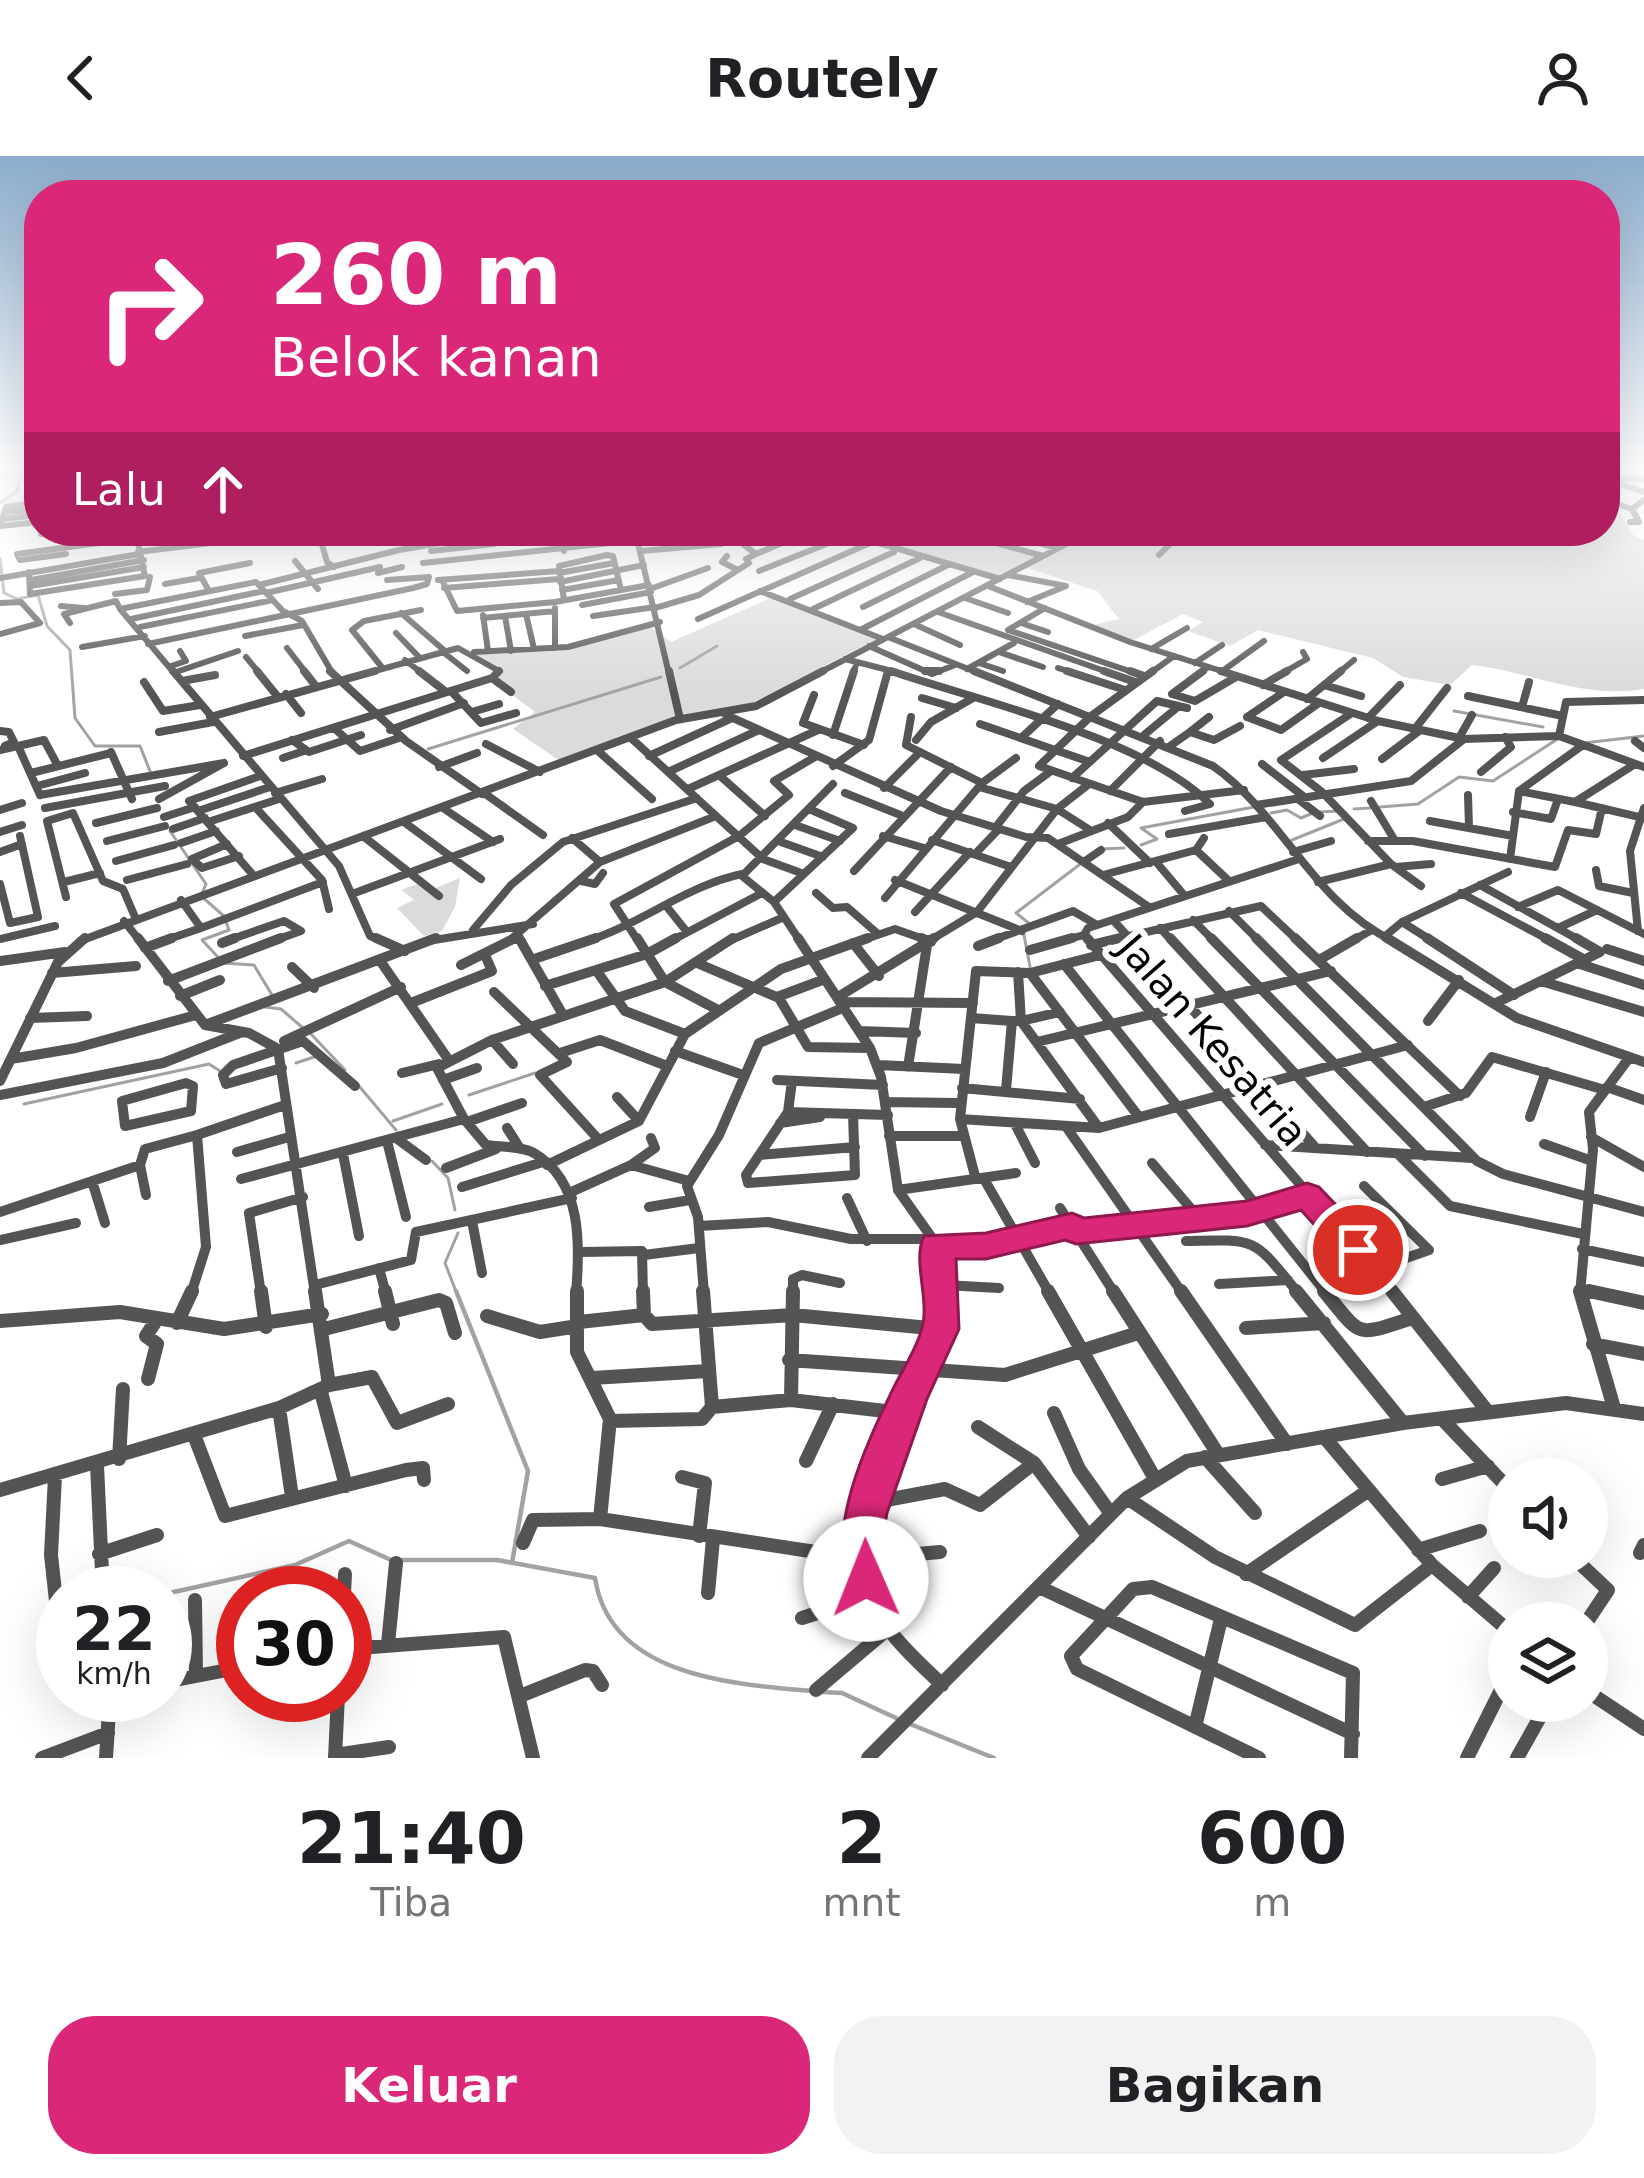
<!DOCTYPE html>
<html lang="id">
<style>
:root{--surface:#fff;--page:#f2f2f2;--text:#202124;--muted:#757577;--accent:#db2777}
body{margin:0;font-family:"DejaVu Sans",sans-serif;background:var(--page);color:var(--text);height:100vh;display:flex;flex-direction:column;font-size:45px;white-space:nowrap}
*{box-sizing:border-box;margin:0}
p{font-size:39px;color:var(--muted)}
.icon{flex:none;width:66px;height:66px;fill:none;stroke:currentColor;stroke-width:2;stroke-linecap:round;stroke-linejoin:round}
.map{position:relative;height:1602px;overflow:hidden}
.sheet{display:flex;flex-direction:column;background:var(--surface);flex:1}
.sheet>*{flex:none}
.top-card{position:absolute;left:24px;top:24px;width:1596px;height:366px;border-radius:48px;box-shadow:0 12px 48px #0002;background:#db2777;color:#fff;overflow:hidden}
.buttons{position:absolute;left:1488px;top:1302px;display:grid;gap:24px}
.buttons a{display:grid;place-items:center;width:120px;height:120px;border-radius:50%;background:var(--surface);box-shadow:0 12px 48px #0002;font-size:60px}
.speed{position:absolute;left:36px;top:1410px;display:flex;gap:24px;font-size:60px;font-weight:700;text-align:center}
.speed>*{display:grid;place-content:center;width:156px;height:156px;border-radius:50%;background:var(--surface);box-shadow:0 12px 48px #0002;line-height:1}
.speed small{font-size:30px;font-weight:400}
.speed .limit{border:18px solid #d22;background:#fff;color:#111}
.pin{position:absolute;display:grid;place-items:center;width:102px;height:102px;color:#fff;margin:-51px;border:6px solid #fff;border-radius:50%;box-shadow:0 3px 12px #0007}
.me{position:absolute;width:132px;margin:-66px;rotate:359deg;stroke-linejoin:round;filter:drop-shadow(0 0 9px #0008)}
.turn{display:flex;align-items:center;gap:42px;height:252px;padding:0 48px;font-size:54px}
.turn .icon{width:156px;height:156px;stroke-width:2.5}
.turn b{display:block;font-size:84px;line-height:102px}
.then{display:flex;align-items:center;height:114px;padding:0 48px;background:#0003;gap:24px;font-size:45px}
.eta{display:flex;justify-content:space-evenly;align-items:center;height:204px;text-align:center}
.eta b{font-size:72px;font-weight:700;line-height:84px}
.button{display:flex;gap:24px;margin-top:auto;padding:24px 48px}
.button a{flex:1;height:138px;border-radius:48px;background:var(--accent);color:#fff;font-size:48px;font-weight:700;line-height:138px;text-align:center}
.button a+a{background:var(--page);color:var(--text)}
header{display:flex;justify-content:space-between;align-items:center;height:156px;padding:0 48px;background:var(--surface);font-size:54px;font-weight:700}
.map>svg:first-child{display:block}
</style>
<header><svg class="icon" aria-label="back" viewBox="0 0 24 24"><path d="M15 5l-7 7 7 7"/></svg>Routely<svg class="icon" aria-label="person" viewBox="0 0 24 24"><circle cx="12" cy="8" r="4"/><path d="M4 21q1-7 8-7t8 7"/></svg></header>
<div class="map">
<svg width="1644" height="1602" viewBox="0 0 1644 1602">
<rect width="100%" height="100%" fill="#fff"/>
<path fill="#dbdbdb" d="M1605 347 1614 349 1634 380 1644 385V533C1582 543 1532 516 1472 509L1450 529 1403 521 1373 502 1258 474 1230 490 1188 475 1203 466 1183 458 1132 485 1093 469 1119 463 1097 435 1028 412 998 423 868 382C924 359 988 385 1043 401L1096 375H1126L1156 384 1197 382 1198 375H1605Z
M775 440 877 483 740 553 690 558 560 605 513 573 535 556 491 523 500 519 471 497 561 494 650 471 671 486Z
M460 722 455 751 442 775 424 780 397 752 414 744 401 734 417 728 428 735Z"/>
<g fill="none" stroke-linecap="round" stroke-linejoin="round">
<path stroke="#a2a2a2" stroke-width="3" d="M0 317 22 316 17 335 0 347
M0 403 4 437 17 443 38 439 47 470 70 494 75 562 95 590H140L150 615
M680 512 717 490
M1454 555 1543 571
M1584 587 1644 580
M428 593 661 521
M1380 651 1418 648 1459 621 1493 625 1559 582
M1354 653 1370 652
M1319 656 1338 655
M1271 657 1287 654 1301 662 1313 657
M170 675 206 728 201 740 225 761
M1292 684 1344 663
M1141 689 1157 683 1141 672 1254 651
M1102 693 1124 692
M1030 768 1016 757 1079 709
M1024 779 1030 811
M217 800 202 784 229 774 226 766
M223 807 254 809 272 839
M265 851 281 853 303 872
M310 877 345 914
M296 907 317 900
M359 930 396 974
M469 939 535 917
M24 948 209 908 220 915
M393 965 442 948
M432 1005 448 1022 455 1054
M457 1138 445 1107 458 1077"/>
<path stroke="#a2a2a2" stroke-width="4.5" d="M456 1135 528 1315 512 1407
M400 1404H497L595 1422C610 1520 730 1528 812 1535
M165 1438 295 1409 349 1385 391 1404
M821 1536 842 1537 896 1562
M910 1568 994 1602"/>
<path stroke="#545454" stroke-width="6" d="M1608 322 1644 323
M1605 323 1644 336
M1608 345 1632 353
M5 356 39 353
M2 363 39 359
M1630 366H1639L1632 353 1644 344
M0 370 6 351 39 346
M0 370 39 366
M294 375V384
M318 375 327 406 334 411
M576 375 586 380
M635 375 669 518
M838 375 1000 423
M953 375 1043 400
M995 375 1057 392
M1036 375 1071 384
M1123 375 1150 384
M41 378 73 375
M489 380 523 375
M137 387 241 375
M431 395 494 388
M564 395 562 379 571 377
M641 395 721 388
M138 396 243 383 241 375
M66 398 20 404 17 398 137 382
M756 398 801 379 791 375
M1159 399 1183 375
M727 400 722 406 738 414
M295 405 318 433
M423 407 638 384
M759 415 859 375
M29 416 30 438 145 420 137 382 167 375
M378 417 402 411
M559 417 614 407
M1008 419 1066 430 1027 446
M0 422 139 398
M31 424 144 404
M438 424 559 415
M442 424 457 455 555 446 649 429
M560 426 644 409
M165 428 199 422
M259 429 399 394 488 379 484 375
M31 430 144 411
M988 430 1130 486 1231 518
M444 432 559 423
M650 433 708 412
M562 434 619 424
M209 435 199 417 250 407
M760 435 883 483
M266 437 380 411
M115 438 147 434 150 421
M965 442 1008 457
M790 443 894 396
M564 444 559 410 607 399 613 400 621 434
M0 447 21 446 40 467 0 478
M582 449 651 436
M61 450 84 452
M863 451 948 409
M555 452V492
M655 452 699 439 749 407 746 403 756 398 744 389 767 375
M120 453 175 518
M813 453 920 402
M938 456 1113 518
M401 457 445 495
M526 458 534 493
M483 459 488 495
M505 460 511 495
M593 460 655 451
M483 462 555 455
M131 463 264 435
M698 463 870 387
M70 467 64 458 116 445 120 453 256 426 283 455 302 465 333 518
M1021 467 1048 476
M914 468 960 489
M140 471 273 444
M862 473 973 416
M1008 474 1138 518
M1008 474 1045 452
M396 477 419 501
M245 480 303 469
M888 481 981 518
M148 488 413 432 427 428 429 421 387 424
M869 490 932 518 955 509
M82 491 145 480
M287 492 307 518
M1151 493 1187 472
M443 496 467 515
M474 496 568 491 660 466
M999 496 1043 511
M246 501 260 518
M845 503 888 514 887 518
M405 504 423 518
M979 507 1003 515
M1195 507 1222 489
M171 510 186 505 180 495
M381 510 352 474 364 465 421 454
M1058 512 1077 518
M967 513 1014 487
M888 514 900 518
M176 516 238 495
M1221 516 1264 485
M364 518 458 492 499 515 496 518
M817 518 1091 375
M853 518 857 506
M1149 518 1174 500
M1199 518 1208 511
M1281 518 1307 503 1303 496
M1337 518 1354 504"/>
<path stroke="#545454" stroke-width="8" d="M173 515 339 710 370 780 383 785
M257 515 278 541
M304 515 315 529
M330 515 406 585 482 638
M419 515 446 536
M669 515 680 563
M891 515C982 546 1144 582 1210 648L1185 655
M925 515H939
M974 515 1213 610C1283 659 1313 747 1393 785
M1067 515 1125 534
M1104 515 1135 526
M1130 515 1144 520
M1153 515 1091 560 1039 610 1143 646 1244 634
M1203 515 1172 538 1195 545 1236 521
M1221 515 1378 565 1464 583 1559 580 1644 611
M492 522 499 515
M182 525 215 519
M144 526 163 555 200 549
M1263 529 1287 515
M1324 529 1361 540
M451 535 481 567 516 557
M286 538 301 557
M814 539 803 567 864 589
M1468 540 1563 560
M922 542 956 552
M1307 543 1341 515
M1522 551 1529 526
M472 556 499 548
M726 559 941 655 1026 681 1048 682 1149 751
M210 561 375 515
M911 561 906 589 982 627
M1247 561 1281 574 1319 547
M1247 561 1284 536
M1368 562 1400 529
M980 568 1090 606
M334 572 360 595 399 582
M390 574 464 547
M1414 574 1447 532
M0 575 9 576 14 586 5 590
M159 576 213 566
M1190 576 1209 561
M833 579 854 515
M1144 579 1179 550
M1559 580 1566 546 1644 544
M631 582 763 703 804 718
M1021 582 1058 548
M1459 582 1472 559
M292 584 309 596 361 579
M916 584 931 566 973 542
M1635 585 1644 592
M486 588 540 616
M18 590 40 639
M1170 590 1190 576 1214 584 1240 570
M0 594 44 584 58 610
M598 595 652 643
M111 596 132 643
M243 600 492 522 511 536
M649 600 732 562
M283 602 304 595
M1323 602 1378 565
M1382 603 1419 575
M1262 608 1303 640
M1635 608 1575 646 1644 662
M833 610 869 584 888 515
M439 611 477 597
M668 616 759 574
M1481 616 1511 591 1505 581
M31 617 111 597
M719 619 765 660
M1303 619 1354 613
M1072 622 1157 545 1187 552
M37 630 85 617
M979 631 1057 653 1090 674
M884 632 920 596
M688 633 818 574
M1110 635 1160 585
M1519 635 1575 646
M275 637 322 623
M484 637 543 679
M845 637 903 660
M40 639 224 607
M1468 639 1469 671
M159 643 224 607
M1298 643 1320 660
M1371 645 1394 683
M1256 649 1411 625 1464 583
M255 651 322 724 329 753
M45 652 165 630
M443 652 493 686
M0 654 22 647
M198 655 270 631
M1513 656 1551 663 1557 646
M164 661 195 651
M1430 665 1513 680
M208 666 279 643
M404 666 481 723
M96 667 157 652
M1108 667 1150 707
M795 669 840 685
M995 672 1024 635 1051 615
M173 673 205 662
M0 676 22 669
M1169 678 1266 661
M363 680 439 740
M883 680 924 692
M572 682 600 706
M1204 682 1196 694 1229 725
M932 684 1011 711
M107 685 165 670
M1368 685H1413L1555 711 1568 674 1596 678 1602 652
M781 686 823 701
M181 687 216 675
M227 688 192 703 202 712 239 700
M1058 688 1128 661 1143 646
M0 696 22 688
M1293 696 1331 685
M975 698 999 673
M1510 703 1519 635 1583 589
M116 705 174 689
M1085 705 1101 694
M1157 707 1184 739
M1391 708 1421 730
M1395 711 1431 708
M1596 714 1599 730 1633 737
M854 715 951 611
M253 719 189 645 260 620
M1103 719 1196 694
M127 724 187 708
M895 724 1022 775
M581 725 595 728 603 717
M64 726 100 717
M1318 726 1391 708 1322 636 1281 604 1352 557
M0 728 10 767 38 761 20 680
M1480 729 1581 785
M816 737 833 752 847 751 878 778
M1461 737 1551 785
M352 738 500 683
M66 741 47 665 73 657 103 725 123 733 135 761
M885 742 982 627 1016 602
M774 746 853 672 809 653
M667 751 687 776
M1518 751 1558 734 1644 778
M1229 755 1259 785
M915 756 970 696
M1113 764 1132 785
M1193 764 1214 785
M124 765 140 785
M1402 766 1432 785
M201 772 323 726
M1160 772 1172 785
M1558 772 1597 754
M473 774 511 729 563 686 697 642
M1638 775 1630 695 1644 652
M518 781 522 785
M1384 781 1402 766 1508 716
M0 783 55 770
M80 785 676 564 756 550 823 515
M163 785 201 772 181 744
M226 785 284 765 301 775 273 785
M428 785 533 768
M509 785 600 706 716 660
M587 785C641 768 688 729 742 718
M638 785 614 748 739 680 789 639 774 625 815 601
M671 785 762 737
M729 785 784 761
M800 785 774 746 742 720 833 628
M860 785 895 773 929 785
M929 785 977 756 1057 653 1089 628
M990 785 1073 755 1097 769
M1061 785 1084 779
M1090 785 1084 779 1088 772 1299 703
M1107 785 1261 750 1298 785
M1352 785 1370 775"/>
<path stroke="#545454" stroke-width="10" d="M138 782 205 869 249 877 278 893 315 1138
M376 782 405 795
M519 782 563 859
M637 782 665 826 718 854
M798 782 870 892 881 921 898 1034 937 1089 943 1138
M921 782 931 786
M1087 782 1395 1138
M1129 782 1315 991
M1170 782 1367 996
M1211 782 1425 1000
M1256 782 1477 1005 1503 1018 1644 1056
M1295 782 1460 940
M1387 782 1517 862 1644 906
M1427 782 1514 839
M1545 782 1583 803
M222 787 235 782
M853 787 879 820
M1091 789 1120 782
M978 790 999 782
M145 792 172 782
M1607 793 1644 805
M1030 794 1072 782
M537 802 596 782
M1319 804 1357 782
M0 805 65 796
M381 806 448 903
M697 807 779 842 808 891 870 892
M1577 807 1644 829
M1064 808 1327 1138
M461 809 515 782
M292 811 314 832
M596 814 625 855 685 878
M52 817 136 810
M1030 817 1139 961
M168 825 281 782
M1541 825 1644 856
M545 830 647 798 676 782
M494 836 567 906 540 919 599 984
M180 840 220 824
M777 841 825 823
M838 841 934 782
M842 846 973 847
M411 847 492 815 485 799
M1494 848 1600 796 1576 782
M1060 856 1021 865 1099 972
M30 862 87 860
M971 862 1012 865
M1428 865 1459 824
M205 869 436 782
M860 875 916 877
M492 884 513 908
M284 885 401 831
M1037 886 1331 815
M675 895 743 919
M560 897 600 884 667 910
M11 903 76 892 196 859
M878 909 964 913
M908 911 927 789
M282 912 226 928 223 919 233 909 303 885 355 930
M402 917 439 908
M443 924 477 912
M777 924 883 929
M0 925 58 806 85 782
M792 925 788 956 746 1019 748 1027 855 1019 853 958
M186 927 193 930 191 955 125 970 122 945Z
M1607 931 1644 944
M962 932 1080 943
M1006 934 1012 865H1021L1018 816
M0 939 163 907 242 876
M617 941 639 965
M886 946 957 947
M1424 951 1466 937 1492 901 1605 934
M788 956 888 959
M1530 961 1546 916
M960 963 1099 972 1408 889
M467 966 522 947
M780 967 820 961
M1015 968 1035 1007
M507 972 519 991
M1067 972 1183 1138
M197 979 285 949
M889 980H964
M1591 981 1644 1011
M396 982 426 1004
M387 985 406 1061
M1544 988 1592 1005
M1265 989 1472 1002
M237 996 289 981
M343 998 359 1080
M1398 998 1450 1050 1583 1078
M760 999 855 991
M1152 1007 1199 1062
M140 1009 146 1039
M547 1009 639 965 685 878 781 813 868 782
M631 1009 655 992 651 982
M446 1012 496 993
M975 1020 960 963 976 815 1030 817 1100 799
M241 1023 464 963
M984 1023 1050 1138
M92 1025 105 1067
M1364 1030 1429 1094 1375 1113
M462 1031 543 1006
M898 1034 1016 1017
M569 1037 631 1009 689 1025
M847 1042 867 1085
M649 1051 690 1044
M1060 1052 1115 1138
M0 1056 140 1009 145 993 197 979 206 1091 191 1138
M472 1065 482 1117
M699 1070 768 1066 851 1083H933
M1077 1075 1247 1058 1308 1039
M0 1084 76 1067
M1186 1085C1259 1083 1253 1082 1299 1138
M937 1089 1001 1088 1072 1070
M1582 1093 1644 1106
M581 1096 642 1095 643 1138
M644 1099 699 1092
M379 1112 386 1138
M1219 1128 1288 1124
M315 1129 411 1104 416 1076 572 1042
M944 1129 999 1132
M1579 1133 1603 1138
M261 1138 249 1057 303 1041
M576 1138C580 1090 583 1026 534 997 522 990 500 991 486 989L464 963 437 912 492 884 665 826 733 782
M704 1138 698 1061 687 1030 719 979 759 887 845 851
M793 1138V1123L802 1119 840 1127
M1580 1138 1593 993 1589 956 1629 902"/>
<path stroke="#545454" stroke-width="14" d="M261 1135 266 1171
M385 1135 393 1168
M577 1135V1196L610 1263 600 1363
M643 1135 644 1159
M703 1135 712 1251
M1048 1135 1154 1321
M1113 1135 1218 1298
M1181 1135 1287 1288
M1296 1135 1403 1267
M1324 1135C1363 1182 1354 1181 1412 1162
M1392 1135 1488 1256
M1580 1135 1614 1252
M1589 1135 1644 1147
M644 1159 652 1168 793 1159 940 1173
M487 1160 540 1176 578 1170
M0 1165 120 1156 224 1173 322 1158
M579 1166 644 1159
M177 1167 192 1135
M1246 1172 1324 1167
M324 1173 439 1144 446 1147 455 1177
M1593 1188 1644 1198
M789 1204 1005 1219 1138 1177
M592 1222 708 1215
M148 1223 157 1188 146 1180 157 1163
M329 1229 372 1221 397 1267 448 1248
M321 1236 346 1330
M791 1244 793 1135
M279 1252 292 1341
M1054 1257 1079 1313 1111 1358
M1442 1263 1509 1333
M610 1265 702 1263 712 1251 791 1244 902 1257
M978 1271 1034 1307 1089 1381
M194 1279 225 1360 406 1314 423 1312 424 1324
M1325 1282 1432 1409 1509 1475
M1205 1301 1255 1357
M119 1303 123 1233
M806 1305 833 1248
M97 1309 103 1437
M55 1320 51 1399 56 1445
M682 1321 705 1327 699 1380
M1442 1323 1488 1310
M0 1334 279 1252 329 1229 315 1135
M1127 1342 1215 1401 1355 1469 1432 1409
M870 1347 945 1333 980 1349 1034 1307
M523 1387 533 1364 600 1363 862 1403 940 1396
M1418 1394 1480 1375
M1640 1397 1644 1389
M99 1398 157 1379
M1573 1401 1608 1434 1586 1467
M1246 1418 1369 1334
M1039 1431 1353 1578
M344 1437 345 1418
M708 1437 713 1383
M1468 1441 1494 1412
M195 1444 196 1519
M802 1462 873 1439
M388 1488 396 1407
M345 1493 504 1481 533 1602
M165 1526 243 1511
M942 1529C925 1512 905 1495 891 1476 838 1406 878 1310 909 1239 925 1203 940 1175 943 1135
M816 1534 888 1473
M1587 1535 1644 1573
M520 1540 585 1514 593 1515 602 1529
M1195 1571 1221 1463
M335 1599 389 1591
M42 1602 108 1577
M106 1602 110 1539
M335 1602 338 1539
M868 1602 1127 1342 1187 1305 1403 1267 1566 1247 1644 1258
M1259 1602 1077 1513 1071 1500 1133 1433 1152 1431 1353 1517 1351 1602
M1467 1602 1509 1518
M1517 1602 1549 1545"/>
</g>
<linearGradient id="sky" x2="0" y2="1"><stop stop-color="#8cadcc"/><stop offset="0.58" stop-color="#fff"/><stop offset="1" stop-color="#fff" stop-opacity="0"/></linearGradient>
<rect width="1644" height="538" fill="url(#sky)"/>
<path fill="#db2777" stroke="#8e194d" stroke-width="3" d="M1307 1027 1319 1031 1370 1085 1375 1094 1370 1103H1345L1301 1054 1247 1070 1076 1088 1065 1084 986 1103H956L959 1173 927 1243 887 1357 882 1384 888 1423 881 1437 866 1442 851 1437C824 1375 866 1289 894 1231 903 1213 917 1192 922 1172 930 1144 912 1104 924 1080L986 1077 1072 1057 1084 1062 1247 1045Z"/>
<g text-anchor="middle" stroke-width="12" stroke-linejoin="round" paint-order="stroke">
<g font-size="39" fill="#000" stroke="#fff">
<text transform="translate(1213 884) rotate(49)" y="14">Jalan Kesatria</text>
</g>
</g>
</svg>
<div class="buttons">
<a><svg class="icon" aria-label="sound" viewBox="0 0 24 24"><path d="M4 9h4l5-4v14l-5-4H4zM17 9q2 3 0 6"/></svg></a>
<a><svg class="icon" aria-label="layers" viewBox="0 0 24 24"><path d="M12 4l9 5-9 5-9-5zM3 14l9 5 9-5"/></svg></a>
</div>
<div class="speed"><div>22<small>km/h</small></div><div class="limit">30</div></div>
<div class="pin" style="left:1358px;top:1094px;background:#d93025"><svg class="icon" aria-label="arrive" viewBox="0 0 24 24"><path d="M6 21V4h12l-3 4 3 4H6"/></svg></div>
<svg class="me" style="left:866px;top:1423px" viewBox="-20 -20 40 40"><circle r="19" fill="#fff"/><path d="M0-13L10 11 0 6-10 11z" fill="#db2777"/></svg>
<div class="top-card">
<div class="turn"><svg class="icon" aria-label="right" viewBox="0 0 24 24"><path d="M7 20v-9h11M14 6l5 5-5 5"/></svg><div><b>260 m</b>Belok kanan</div></div>
<div class="then">Lalu<svg class="icon" aria-label="ahead" viewBox="0 0 24 24"><path d="M12 20V5M6 11l6-6 6 6"/></svg></div>
</div>
</div>
<section class="sheet">
<div class="eta">
<div><b>21:40</b><p>Tiba</p></div>
<div><b>2</b><p>mnt</p></div>
<div><b>600</b><p>m</p></div>
</div>
<div class="button"><a>Keluar</a><a>Bagikan</a></div>
</section>
